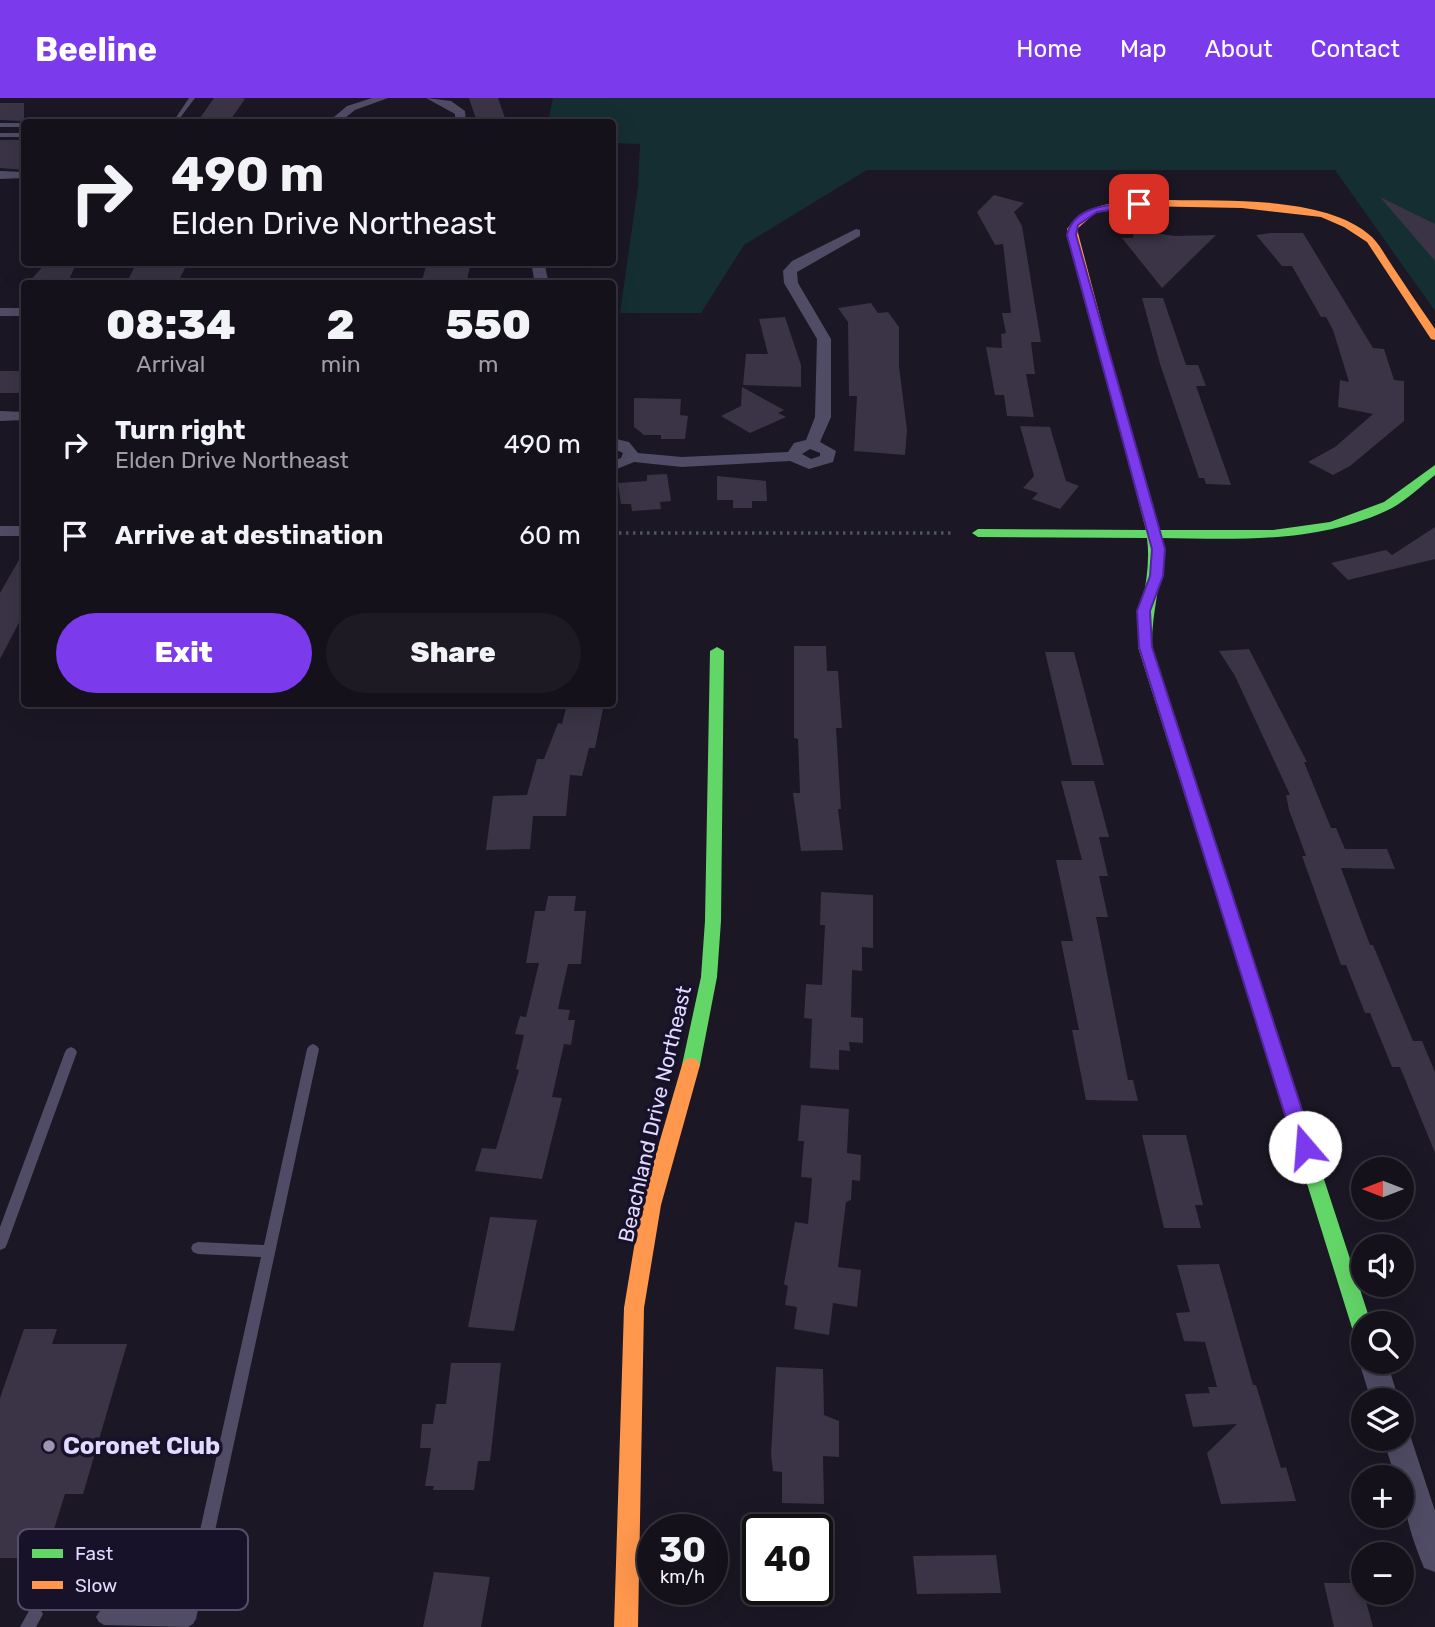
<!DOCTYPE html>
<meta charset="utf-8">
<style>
:root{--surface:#14111b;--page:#1d1a24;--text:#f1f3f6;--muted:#9d9da3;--line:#33313a;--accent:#7c3aed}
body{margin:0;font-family:Rubik,sans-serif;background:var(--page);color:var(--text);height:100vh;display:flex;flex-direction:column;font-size:26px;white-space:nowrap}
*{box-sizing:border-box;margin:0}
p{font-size:23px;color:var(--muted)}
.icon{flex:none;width:38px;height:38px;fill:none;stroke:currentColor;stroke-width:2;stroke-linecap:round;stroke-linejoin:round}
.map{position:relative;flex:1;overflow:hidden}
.sheet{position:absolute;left:21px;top:182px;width:595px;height:427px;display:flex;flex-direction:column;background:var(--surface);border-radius:7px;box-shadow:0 7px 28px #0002,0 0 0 2px var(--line)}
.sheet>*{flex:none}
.banner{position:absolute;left:21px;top:21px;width:595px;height:147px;border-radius:7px;box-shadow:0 7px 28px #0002,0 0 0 2px var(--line);background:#14111b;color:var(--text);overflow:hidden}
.needle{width:46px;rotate:270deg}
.tools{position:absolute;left:1351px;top:1059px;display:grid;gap:14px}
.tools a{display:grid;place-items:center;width:63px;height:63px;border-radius:50%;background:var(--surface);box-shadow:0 7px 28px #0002,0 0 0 2px var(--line);font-size:35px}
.speed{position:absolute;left:637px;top:1416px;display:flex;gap:14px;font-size:35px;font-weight:700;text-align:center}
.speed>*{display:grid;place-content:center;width:91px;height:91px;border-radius:50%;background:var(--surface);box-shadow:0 7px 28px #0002,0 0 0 2px var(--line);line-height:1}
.speed small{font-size:18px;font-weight:400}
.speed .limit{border:4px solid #111;border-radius:10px;background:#fff;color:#111}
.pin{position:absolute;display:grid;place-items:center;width:60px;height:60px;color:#fff;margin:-30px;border-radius:14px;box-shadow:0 4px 10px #0006}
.me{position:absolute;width:77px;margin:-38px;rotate:342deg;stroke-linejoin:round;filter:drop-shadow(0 0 5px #0008)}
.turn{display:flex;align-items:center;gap:24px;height:147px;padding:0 35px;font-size:32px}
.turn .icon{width:91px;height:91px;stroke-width:2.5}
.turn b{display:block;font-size:49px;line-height:60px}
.eta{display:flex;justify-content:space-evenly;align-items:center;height:119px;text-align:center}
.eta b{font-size:42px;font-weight:800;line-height:49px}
.button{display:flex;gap:14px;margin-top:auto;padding:14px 35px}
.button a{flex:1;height:80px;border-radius:42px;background:var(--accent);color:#fff;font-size:28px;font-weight:800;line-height:80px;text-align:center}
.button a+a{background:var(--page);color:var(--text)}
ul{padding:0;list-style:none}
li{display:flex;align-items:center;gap:21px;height:91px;padding:0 35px}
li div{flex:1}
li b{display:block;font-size:26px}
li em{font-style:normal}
header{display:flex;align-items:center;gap:42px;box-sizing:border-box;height:98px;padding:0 35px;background:var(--accent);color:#fff}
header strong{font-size:33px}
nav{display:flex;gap:38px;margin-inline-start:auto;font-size:24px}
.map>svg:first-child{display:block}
</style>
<header>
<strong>Beeline</strong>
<nav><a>Home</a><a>Map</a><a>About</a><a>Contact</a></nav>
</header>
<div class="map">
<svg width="1435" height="1529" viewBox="0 0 1435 1529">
<rect width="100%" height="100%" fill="#1b1724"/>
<path fill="#152e32" d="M553 0H1435V213L1335 72H867L744 147 701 215H620L638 88 640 46 613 45 612 24H548Z"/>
<path fill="#3a3446" d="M214 0H242L245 1 229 24H197Z
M469 0H498L506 23 477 24Z
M0 5H24V23L0 22Z
M24 42V72L0 70V42Z
M994 97 1024 105 1014 114 1022 128 1041 244H1031L1035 276H1026L1034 319 1007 318 1004 297H995L986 249 1002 250 1001 236 1006 235 1002 215H1011L1003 146 995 147 977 114Z
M1380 99 1435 126V163Z
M1134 132 1175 138 1216 137 1162 190 1122 140H1133Z
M1271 135H1303L1373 250 1384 251 1394 282 1404 283V323L1350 368 1333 377 1308 364 1335 349 1373 316 1338 309 1340 282 1349 284 1333 232 1326 219H1321L1292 168H1282L1256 137Z
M47 164H77L67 186H27Z
M137 164H188L177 186H126Z
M471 164 466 186H421L427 165Z
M1142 200H1163L1186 267H1198L1206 288H1196L1231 387 1206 386 1204 380H1199L1160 266Z
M871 205 878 215 888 214 899 229V268L907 332 905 357 854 353 857 298H849L848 224 838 210Z
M785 219 801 267V289L743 287 746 256H768L759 221Z
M0 273H24V295H0Z
M742 289 784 312 778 315 786 319 750 335 721 318 741 308Z
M634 300 681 301 680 317 688 318 685 341H661V337H644L634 329Z
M1020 328 1050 329 1066 383 1079 388 1060 411 1032 401 1038 395 1023 390 1034 378Z
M667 376 671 403 660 404 661 411 632 413 631 406H621L618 385 647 383V377Z
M717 378 766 383 767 403H752V410H733V402H717Z
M1435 429V461L1348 482 1331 465 1386 452 1392 457Z
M24 453V515L0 561V495Z
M794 548H826L827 573H838L842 630H836L841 711H838L843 752 801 753 793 695H800L798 641 794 640Z
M1249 551 1307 664H1304L1331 730H1336L1345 751H1387L1395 771 1341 770 1370 847H1373L1413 943H1422L1435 974V1055L1400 969H1392L1370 915H1365L1346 867H1341L1302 758H1306L1289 712 1286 697H1290L1235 578 1219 553Z
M1045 554H1074L1104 667H1072Z
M567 606H604L595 650H589L582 678 570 677 566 718H533L530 751 486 752 493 698 527 697 537 661H544L558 625 562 626Z
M1061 683H1094L1109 739H1099L1108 778H1099L1108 819H1096L1128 982H1133L1138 1003 1086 1002 1072 932H1079L1061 843H1073L1056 762H1082Z
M821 794 873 797V850L862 849V873L852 872 851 919 863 920V945L849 944 850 953 839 952V972L810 970 812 921 804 920 806 886 822 887 825 827H820Z
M548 798H576L574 813H586L581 866H568L558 911 570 912 568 922H575L571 947 564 946 552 999 562 1000 542 1081 475 1073 482 1050 496 1051 519 972 516 971 524 937 515 936 520 918 526 919 539 865H526L535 813H545Z
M801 1007 849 1011 847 1055 861 1057 860 1083 852 1082 851 1102 846 1104 838 1169 861 1172 857 1209 833 1205 829 1237 794 1231 797 1209 785 1207 788 1188 784 1186 795 1124 808 1126 812 1080 801 1079 804 1043H798Z
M1142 1037H1186L1203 1107H1195L1201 1130H1164Z
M490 1119 537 1122 514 1233 468 1229Z
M1219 1166 1253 1287H1256L1281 1370 1286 1369 1296 1403 1221 1406 1207 1355 1237 1326 1193 1329 1185 1296 1210 1295 1208 1289H1217L1205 1244 1184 1243 1176 1215 1190 1214 1177 1167Z
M24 1231H57L52 1246H127L83 1396H65L54 1431H43L34 1460H0V1300Z
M451 1265H501L490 1363H478L474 1392H433L434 1388H425L431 1350H420L422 1326H433L436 1306H446Z
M776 1269 823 1271 824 1317 839 1323V1359L823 1358 824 1406 782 1405V1374L773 1373 771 1356Z
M996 1457 1001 1495 917 1496 913 1458Z
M434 1474 490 1479 481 1529H423Z
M1324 1485H1361L1373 1529H1334Z"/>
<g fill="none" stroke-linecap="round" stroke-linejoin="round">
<path stroke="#4b5665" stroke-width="3.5" stroke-dasharray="2.5 4.5" stroke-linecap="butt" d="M612 435H955"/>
<path fill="#504c65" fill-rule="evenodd" d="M189 0H195L177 24H173Z
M0 25H24V29H0Z
M0 35H24V39H0Z
M313 946 317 948 319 951 196 1521 193 1526 188 1529 104 1527 99 1524 96 1519 99 1514 104 1511 182 1513 261 1159 198 1156 193 1154 191 1150 193 1146 198 1144 264 1147 307 951 309 948Z
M71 949 75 951 77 954 7 1146 5 1150 0 1152V1129L65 954 67 951Z
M35 1508 40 1511 43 1516 36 1529H20L30 1511Z"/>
<path fill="#504c65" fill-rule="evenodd" d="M372 0H388L355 12 340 24H328L347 8Z
M426 0 451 3 465 13 466 24H455V16Z
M0 73 24 74V80L0 81Z
M856 131 860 132V138L797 174 798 185 831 241V319L820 344 836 353 833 364 809 371 790 363 682 369 634 364 612 373V363L621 360 623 355 612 350V340L629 344 638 355 682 359 788 354 794 345 806 342 815 319 817 241 784 185 783 173 792 163ZM810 351 820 355V358L811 361 802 356Z
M531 164H544L549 186H535Z
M0 210H24V218H0Z
M0 313 24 314V322L0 323Z
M0 428H24V438H0Z
M1363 1254V1264H1387L1399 1302H1371L1359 1264Z
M1402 1328 1407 1330 1411 1340 1435 1413V1474L1424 1470C1412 1441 1402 1410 1402 1379H1395L1383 1340H1402Z"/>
<path fill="#63d668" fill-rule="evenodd" d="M1103 246 1108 249 1158 432H1273L1330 424 1384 404 1435 367V377C1421 388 1408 401 1392 410 1320 446 1238 441 1160 440 1165 477 1151 512 1152 549L1236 809 1234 813H1222L1220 809 1138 549C1138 512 1152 477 1147 440L978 439 972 435 978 431 1146 432 1098 249Z
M717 549 724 553 721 823 717 879 700 967 697 972 691 974 685 972 682 967 701 879 705 823 710 553Z
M1308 1052 1315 1054 1317 1060 1371 1225H1363V1243L1356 1240 1353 1233 1299 1060 1301 1054Z"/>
<path fill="#ff974d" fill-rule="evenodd" d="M1170 102C1227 103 1328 98 1372 139 1380 147 1386 159 1393 169 1407 190 1421 211 1435 231V242L1431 241 1367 144 1344 129 1321 119 1242 110 1137 108 1095 115 1077 131 1108 249 1099 251 1067 131C1090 99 1134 103 1170 102Z
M1228 803 1234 805 1236 809 1317 1060 1315 1066 1308 1068 1301 1066 1299 1060 1220 809 1222 805Z
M691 960 697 962 700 967 661 1107 644 1210 638 1529H614L624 1210 641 1107 682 967 685 962Z"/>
</g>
<path fill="#7c3aed" stroke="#51269a" stroke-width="2" d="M1139 103 1143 107 1097 114 1078 127 1076 137 1165 451 1163 478 1150 513 1152 549 1314 1049 1311 1055H1298L1295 1049 1139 549 1137 513 1150 478 1152 451 1067 137C1074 106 1113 107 1139 103Z"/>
<circle fill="#9c96b2" stroke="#18112a" stroke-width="2.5" cx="49" cy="1348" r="7"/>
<g text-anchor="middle" stroke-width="7" stroke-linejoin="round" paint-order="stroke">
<g font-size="21" fill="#e2daff" stroke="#18112a">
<text transform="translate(655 1016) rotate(-77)" y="7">Beachland Drive Northeast</text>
</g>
<g font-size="24" font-weight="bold" fill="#e2daff" stroke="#18112a" text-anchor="start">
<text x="63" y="1356">Coronet Club</text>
</g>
</g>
<rect x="18" y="1431" width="230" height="81" rx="10" fill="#18112a" stroke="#554d6a" stroke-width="2"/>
<rect x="32" y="1451" width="31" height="9" fill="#63d668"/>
<rect x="32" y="1483" width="31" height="8" fill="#ff974d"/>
<g font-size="19" fill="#e2daff">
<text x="75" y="1462">Fast</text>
<text x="75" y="1494">Slow</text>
</g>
</svg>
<div class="tools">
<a><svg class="needle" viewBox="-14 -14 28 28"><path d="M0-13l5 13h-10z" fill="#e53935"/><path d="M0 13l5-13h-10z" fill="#9d9da3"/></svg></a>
<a><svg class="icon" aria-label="sound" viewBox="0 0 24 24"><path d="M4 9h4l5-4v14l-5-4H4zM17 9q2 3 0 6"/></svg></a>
<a><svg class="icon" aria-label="search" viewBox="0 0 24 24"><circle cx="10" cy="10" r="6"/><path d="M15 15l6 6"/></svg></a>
<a><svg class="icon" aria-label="layers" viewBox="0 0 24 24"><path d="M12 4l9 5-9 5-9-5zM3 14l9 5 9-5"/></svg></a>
<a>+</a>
<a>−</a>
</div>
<div class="speed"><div>30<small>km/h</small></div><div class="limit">40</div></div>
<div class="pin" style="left:1139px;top:106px;background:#d93025"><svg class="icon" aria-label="arrive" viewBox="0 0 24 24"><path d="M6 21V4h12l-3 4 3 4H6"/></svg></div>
<svg class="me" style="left:1305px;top:1049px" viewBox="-20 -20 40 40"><circle r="19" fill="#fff"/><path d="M0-13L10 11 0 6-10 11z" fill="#7c3aed"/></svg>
<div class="banner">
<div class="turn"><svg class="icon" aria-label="right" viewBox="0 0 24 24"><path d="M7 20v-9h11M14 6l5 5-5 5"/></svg><div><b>490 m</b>Elden Drive Northeast</div></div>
</div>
<section class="sheet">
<div class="eta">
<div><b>08:34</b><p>Arrival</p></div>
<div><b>2</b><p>min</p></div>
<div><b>550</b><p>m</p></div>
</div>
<ul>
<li><svg class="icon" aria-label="right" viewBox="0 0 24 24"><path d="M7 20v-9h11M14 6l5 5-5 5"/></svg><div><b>Turn right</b><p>Elden Drive Northeast</p></div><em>490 m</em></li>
<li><svg class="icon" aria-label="arrive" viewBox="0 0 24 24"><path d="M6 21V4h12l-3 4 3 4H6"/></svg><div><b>Arrive at destination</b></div><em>60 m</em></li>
</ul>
<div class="button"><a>Exit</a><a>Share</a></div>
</section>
</div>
